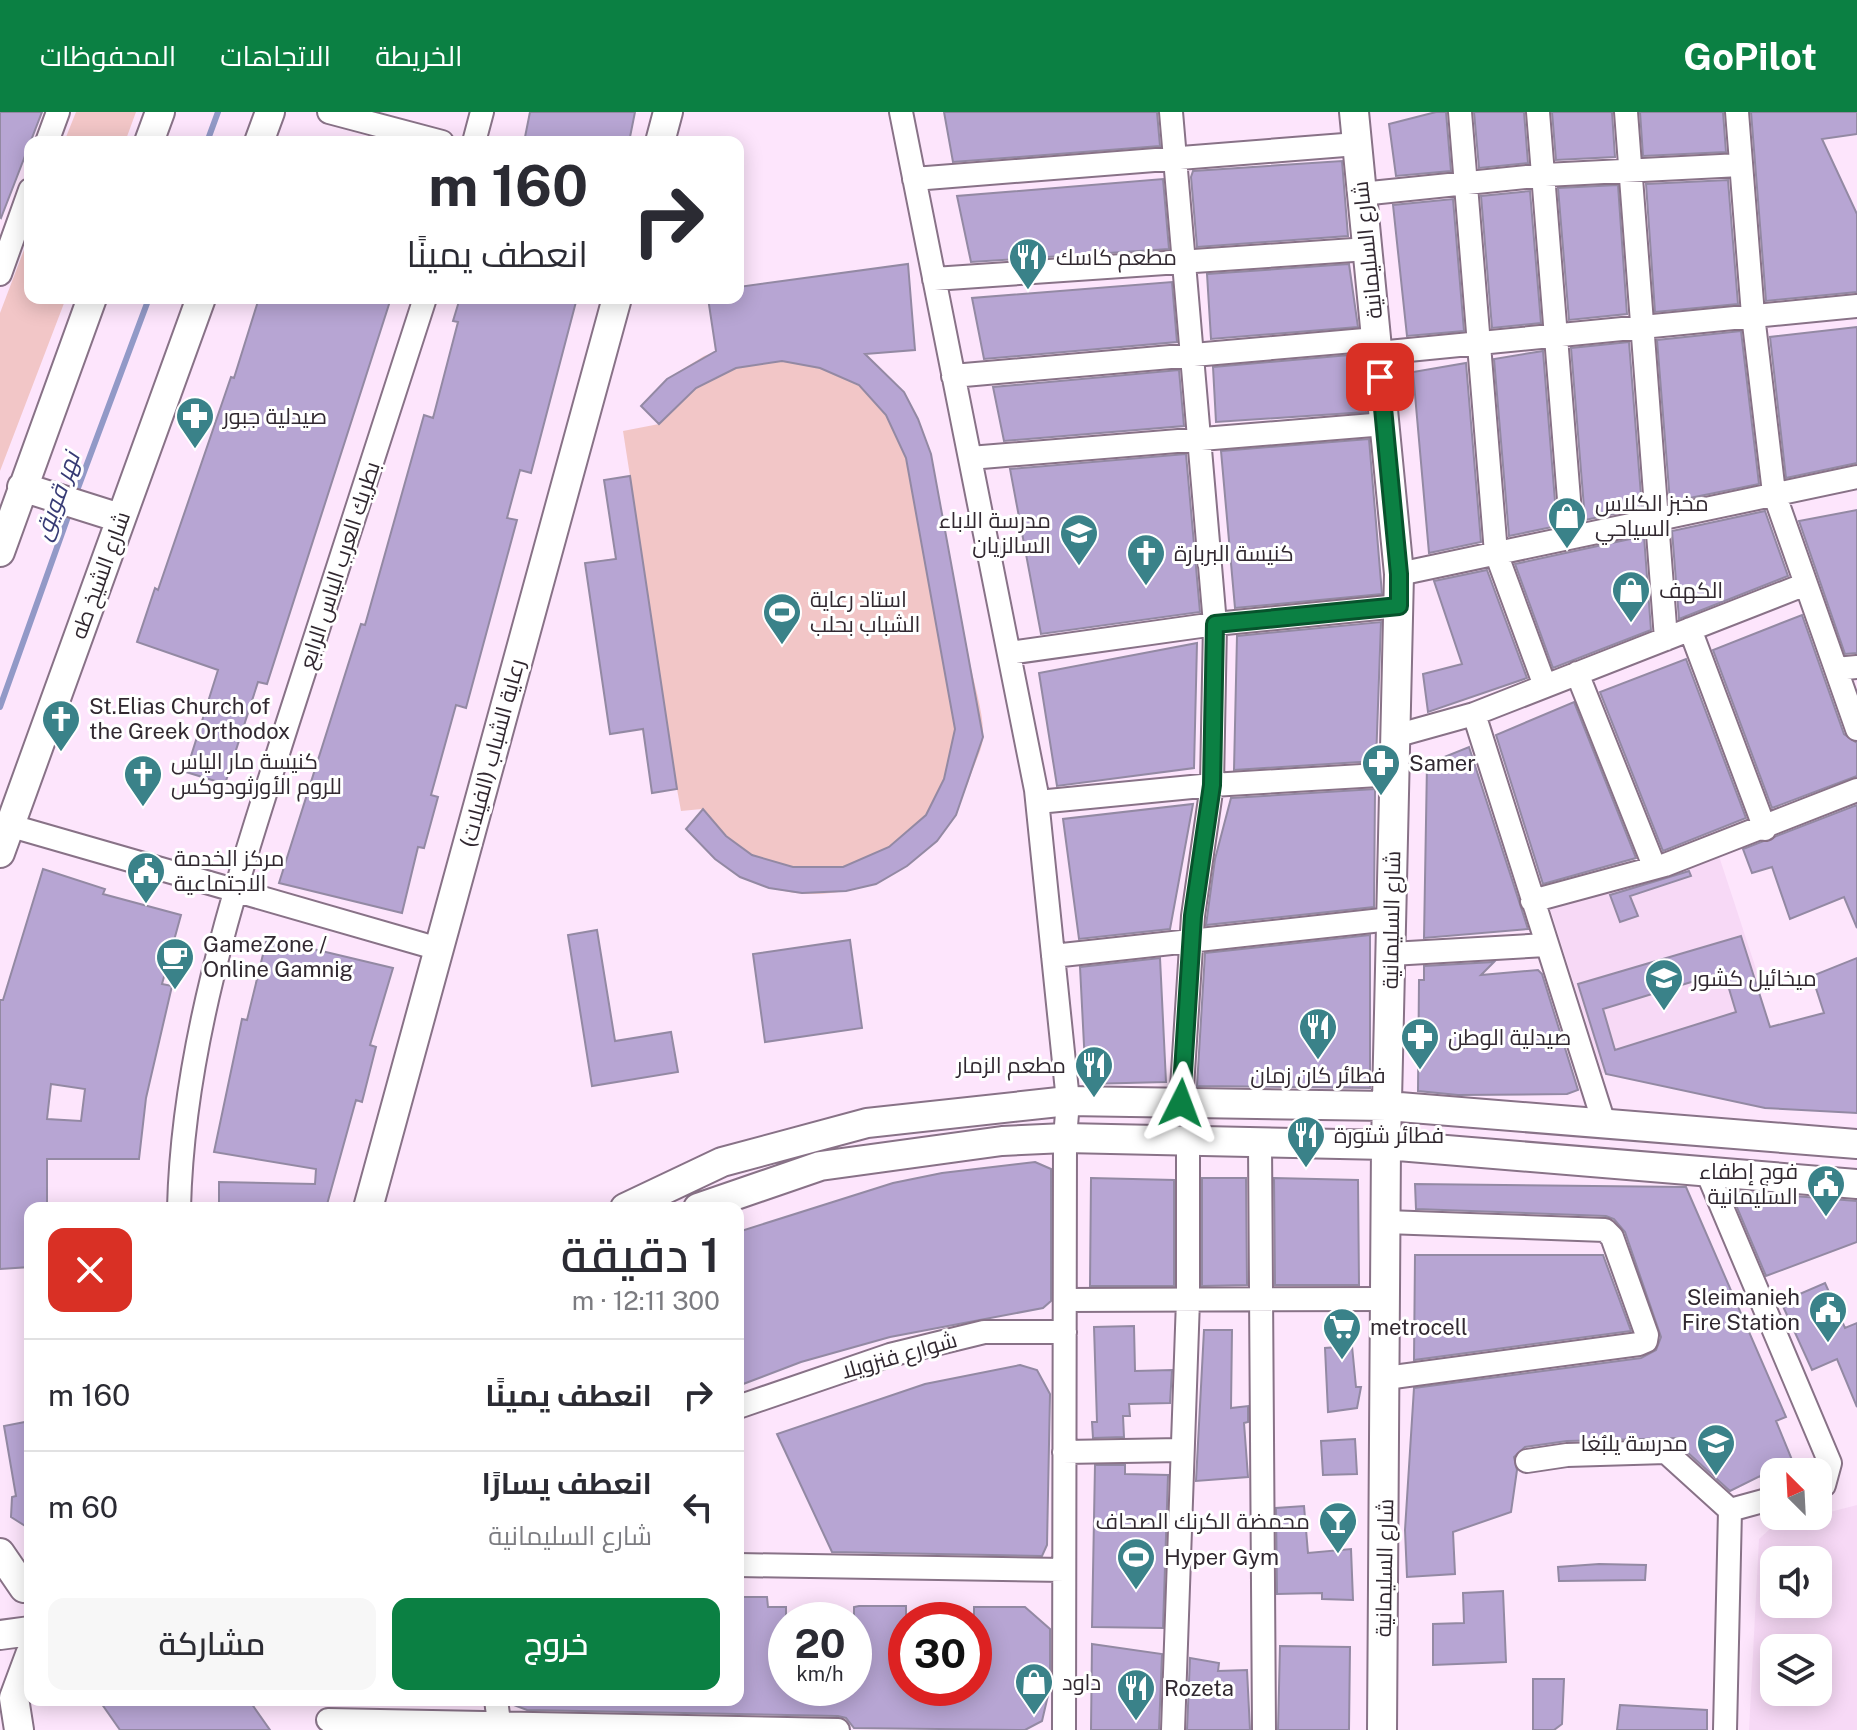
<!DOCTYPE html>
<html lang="ar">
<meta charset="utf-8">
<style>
:root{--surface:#fff;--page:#f7f7f7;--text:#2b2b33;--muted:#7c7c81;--line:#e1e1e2;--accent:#0b8043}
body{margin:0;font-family:"Public Sans",Cairo,sans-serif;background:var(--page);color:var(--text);direction:rtl;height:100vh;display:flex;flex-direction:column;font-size:30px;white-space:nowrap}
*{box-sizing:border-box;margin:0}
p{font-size:26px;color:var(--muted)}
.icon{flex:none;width:44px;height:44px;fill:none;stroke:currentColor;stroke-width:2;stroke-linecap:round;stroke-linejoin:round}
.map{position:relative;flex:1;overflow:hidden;direction:ltr}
.side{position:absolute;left:24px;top:1090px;width:720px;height:504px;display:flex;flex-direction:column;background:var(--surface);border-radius:16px;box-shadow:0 4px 20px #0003;direction:rtl}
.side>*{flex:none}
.guide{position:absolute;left:24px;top:24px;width:720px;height:168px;border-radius:16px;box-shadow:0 4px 20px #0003;direction:rtl;background:#fff;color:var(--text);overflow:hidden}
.needle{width:52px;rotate:336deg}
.fabs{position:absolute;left:1760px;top:1346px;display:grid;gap:16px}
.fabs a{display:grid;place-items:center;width:72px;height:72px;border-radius:16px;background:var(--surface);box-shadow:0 4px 20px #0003;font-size:40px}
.speed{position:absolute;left:768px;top:1490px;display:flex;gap:16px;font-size:40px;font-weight:700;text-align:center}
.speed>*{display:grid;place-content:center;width:104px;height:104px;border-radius:50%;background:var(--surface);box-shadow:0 4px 20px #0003;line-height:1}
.speed small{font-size:20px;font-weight:400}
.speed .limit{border:12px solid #d22;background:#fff;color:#111}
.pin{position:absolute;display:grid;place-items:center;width:68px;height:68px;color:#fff;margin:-34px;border-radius:16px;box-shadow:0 4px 12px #0006}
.me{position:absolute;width:88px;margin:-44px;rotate:3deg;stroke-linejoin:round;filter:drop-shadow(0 0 6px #0008)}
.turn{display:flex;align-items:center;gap:28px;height:168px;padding:0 24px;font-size:36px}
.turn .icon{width:104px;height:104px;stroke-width:2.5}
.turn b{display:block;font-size:56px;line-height:68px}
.round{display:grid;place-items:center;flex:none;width:84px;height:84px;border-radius:16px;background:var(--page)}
.overview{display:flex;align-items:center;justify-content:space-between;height:136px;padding:0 24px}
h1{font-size:48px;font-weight:600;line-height:60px}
.action{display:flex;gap:16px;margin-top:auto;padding:16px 24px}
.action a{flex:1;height:92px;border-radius:16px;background:var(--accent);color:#fff;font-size:32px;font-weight:600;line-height:92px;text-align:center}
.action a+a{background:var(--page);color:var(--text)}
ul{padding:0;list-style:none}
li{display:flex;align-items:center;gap:24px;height:112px;padding:0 24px;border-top:2px solid var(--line)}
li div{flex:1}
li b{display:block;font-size:30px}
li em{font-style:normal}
header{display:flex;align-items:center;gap:48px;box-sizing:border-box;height:112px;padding:0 40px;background:var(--accent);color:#fff}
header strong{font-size:38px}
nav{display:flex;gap:44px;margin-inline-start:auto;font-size:28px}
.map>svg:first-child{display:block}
</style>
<header>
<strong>GoPilot</strong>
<nav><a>الخريطة</a><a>الاتجاهات</a><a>المحفوظات</a></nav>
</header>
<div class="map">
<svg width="1857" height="1618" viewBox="0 0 1857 1618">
<rect width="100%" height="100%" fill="#fde5fc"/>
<path fill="#f7d9f6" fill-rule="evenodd" d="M1717 738 1760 869 1756 872 1770 915 1627 960 1602 961 1549 793Z
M1857 1393V1618H1749L1759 1427 1772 1415ZM1774 1448H1818V1492H1774ZM1774 1536H1818V1580H1774Z"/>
<path fill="#f2c6c7" d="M76 0H136L125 30H64Z
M30 122V186H66L0 359V201Z
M739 231 904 280 918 307 931 342C944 410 956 478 969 546 973 570 984 600 983 624 983 635 976 649 972 659 954 718 915 762 854 777 782 794 734 766 686 717L702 697 681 699 677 677 652 681 643 617 610 622 585 451 616 446 604 368 630 364 623 319 659 312 667 267 704 244Z"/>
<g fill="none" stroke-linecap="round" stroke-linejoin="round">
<path stroke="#9299c7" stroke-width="6" d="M207 30 218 0
M75 384 149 186
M0 595 70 399"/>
</g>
<path fill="#b7a5d3" stroke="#9389a3" stroke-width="2" fill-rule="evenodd" d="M0 0H42L1 106 0 105Z
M530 0H635L629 30H524Z
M944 0H1157L1160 34 953 50Z
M1436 0H1446L1451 59 1396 64 1389 12Z
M1474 0H1524L1528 51 1479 56Z
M1552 0H1612L1615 45 1556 48Z
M1640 0H1723L1726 40 1643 44Z
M1751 0H1857V22L1822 27 1857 102V180L1766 189Z
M1342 49 1348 124 1197 135 1191 65 1193 59Z
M1163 67 1169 137 971 150 957 84Z
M1728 68 1738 192 1655 200 1646 72Z
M1618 73 1627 202 1569 208 1558 76Z
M1530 79 1541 211 1492 216 1481 84Z
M1453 87 1464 219 1407 224 1393 93Z
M908 152 915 238 865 242 904 280 918 307 931 342 983 625 956 703 937 729 907 754 876 772 846 779 802 781 769 776 740 765 715 747 686 717 703 697 726 724 752 743 793 755H843L889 735 926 703 944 667 955 617 906 346 886 303 859 273 820 256 782 249 736 256 696 276 659 312 641 294 667 267 716 239 708 186H738V175Z
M1349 152 1358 215 1211 227 1207 162Z
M1172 170 1177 230 984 247 972 186Z
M259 186H391L267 572 258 570 225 672 186 660 218 558 137 530 155 476 158 478 231 265 234 266Z
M460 186H577L531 361 520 358 507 406 517 408 466 596 456 593 431 683 438 685 424 736 418 735 402 801 279 771 361 512 365 513 424 303 433 306 458 210 453 209Z
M1857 215V351L1786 366 1770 225Z
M1741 219 1759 372 1670 390 1657 228Z
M1629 230 1642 396 1585 408 1571 236Z
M1543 239 1557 414 1509 424 1494 247Z
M1361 242 1366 300 1216 310 1213 255Z
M1466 251 1481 430 1429 441 1413 260Z
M1179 258 1184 314 1004 329 993 275Z
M1369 327 1382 482 1235 496 1221 339Z
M1186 342 1200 500 1041 522 1010 357Z
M630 364 677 677 652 681 643 617 610 622 585 451 616 447 604 368Z
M1857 398V541L1845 542 1799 409Z
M1765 399 1788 464 1679 507 1672 419Z
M1644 424 1651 518 1553 556 1515 452Z
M1487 458 1527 566 1428 600 1423 562 1462 552 1434 469Z
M1802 503 1844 622 1857 631V664L1772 696 1713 538Z
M1381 510 1376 649 1234 658 1237 524Z
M1197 531 1194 656 1057 674 1039 561Z
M1686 547 1746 706 1663 739 1600 580Z
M1574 590 1636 746 1543 772 1496 623Z
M1469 635 1528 817 1424 826 1427 652Z
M1375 677 1374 795 1206 813 1215 747 1231 686Z
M1193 692 1170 817 1079 827 1063 707Z
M1857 693V816L1844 785 1790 807 1772 755 1752 761 1743 737Z
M43 757 105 777 103 782 181 803 162 872 172 874 146 986 139 1047H47V1096H30V1155L0 1157V888H3ZM51 972 85 977 81 1009 47 1007Z
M1689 759 1691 764 1630 784 1638 804 1620 810 1610 783Z
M597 818 615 929 671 920 678 960 592 974 568 823Z
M1370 823V976L1197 974 1205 841Z
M1741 824 1770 915 1824 901 1812 864 1857 846V1001L1765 996 1606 962 1578 872ZM1724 860 1736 900 1615 938 1603 897Z
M267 826 393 856 370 933 376 935 362 990 356 988 326 1096H219V1070L315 1072 316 1057 214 1040 242 907 247 908Z
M850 828 862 916 765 930 753 842Z
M1160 846 1166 970 1086 972 1080 855Z
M1494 850 1481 863 1538 858 1542 862 1578 978 1567 982 1458 983 1418 979 1419 868H1424V854Z
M1035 1050 1051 1057V1189L1043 1196 890 1225 801 1250 738 1274V1120L893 1071 942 1061Z
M1091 1066 1174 1068V1174H1090Z
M1202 1066H1246L1247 1173 1202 1174Z
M1274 1066 1358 1068 1359 1173H1275Z
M1415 1072 1686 1075 1786 1305 1776 1309 1797 1360H1774V1372L1765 1374 1760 1364 1730 1379 1686 1339 1678 1326 1567 1329 1525 1335 1514 1345 1517 1358 1511 1400 1453 1420 1455 1462 1407 1465 1405 1418 1414 1276 1641 1246 1656 1238 1661 1225 1625 1120 1614 1107 1606 1104 1416 1097Z
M1730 1079 1857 1089V1130L1766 1164Z
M1415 1143H1603L1631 1219 1414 1248Z
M1825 1171 1845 1216 1857 1211V1295L1837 1247 1812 1258 1781 1190Z
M1134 1214 1135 1259 1172 1258 1170 1291 1129 1292 1130 1304H1123L1124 1325 1093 1326 1092 1310H1097L1094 1215Z
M1204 1218H1232L1231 1296 1248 1294V1310L1244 1311 1248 1365 1196 1369Z
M1352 1234 1356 1275H1361L1357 1296 1328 1300 1325 1236Z
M1020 1253 1037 1258 1050 1282 1047 1433 1042 1444 832 1440 777 1322 925 1272Z
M30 1309V1417L11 1405 12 1385 16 1384 4 1314Z
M1355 1327 1357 1362 1323 1363 1321 1329Z
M1095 1353H1125V1362L1168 1363 1163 1516 1092 1515Z
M1304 1394 1308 1441 1351 1437 1353 1488 1322 1487V1481L1277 1482 1276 1396Z
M1599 1452 1646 1453 1645 1468 1559 1469 1558 1455Z
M1503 1479 1506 1550 1433 1553V1512L1464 1511 1463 1481Z
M738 1485H767L768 1495H786V1576H854V1495L859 1494H906V1576H974V1495H1025L1050 1517V1575L1042 1609 1025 1618 854 1616 846 1606 838 1604 527 1598 511 1592 510 1588H738Z
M1092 1532 1162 1542 1159 1618H1091Z
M1280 1534 1350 1535 1349 1618H1278Z
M1190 1546 1219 1551 1218 1559 1247 1558 1250 1618H1187Z
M1533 1567H1564L1562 1612 1554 1618H1533Z
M99 1588H249L270 1618H120Z
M1620 1593 1707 1598V1618H1617Z"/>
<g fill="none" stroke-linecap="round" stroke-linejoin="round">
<defs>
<path id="minor" d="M329 0 442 30
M901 0 1036 678 1068 989 1065 1026 1064 1618
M1171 0 1215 512 1212 673 1193 804 1181 991
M1460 0 1496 441 1545 574
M1538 0 1572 425
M1626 0 1666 527
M1737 0 1753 203 1774 381 1857 617
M47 30 58 0
M474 30 482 0
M914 67 1357 32
M1361 82 1545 63 1740 53
M0 162 30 78
M934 167 1368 137
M1378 241 1857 194
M953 264 1376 227
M970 346 1385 312
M1399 462 1857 365
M1690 517 1765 717
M1009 541 1215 512 1399 494
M1836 557 1857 555
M1577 561 1654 754
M1474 602 1604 1011
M1395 624 1474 602 1806 472
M1038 690 1212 673 1395 662
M8 713 439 837
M1532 789 1665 753 1857 678
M1391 842 1546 833
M1053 844 1391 807
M1260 1032 1264 1618
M1707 1060 1830 1351 1824 1373 1818 1375
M179 1096C183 930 237 770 287 613 333 471 379 328 425 186
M1065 1188 1386 1187
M1386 1266 1639 1232 1646 1229 1647 1223 1612 1125 1605 1118 1386 1110
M738 1295 890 1243 984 1220H1065
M1064 1340 1181 1338
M1527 1349 1567 1343 1666 1340 1730 1398 1725 1618
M1730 1398 1774 1386
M738 1453 1064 1458
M496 1588 499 1610
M328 1608 838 1618
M1173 1618 1188 1188V1031"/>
<path id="major" d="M1354 0 1399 462 1386 1033 1382 1618
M149 30 160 0
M259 30 270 0
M660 30 668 0
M22 375 120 406
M0 440 92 186
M0 741 201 186
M368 1096 617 186
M625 1096 722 1050 867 1011 1068 989 1387 994 1857 1032
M698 1096 820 1054 1002 1029 1065 1026 1386 1033 1857 1072
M0 1441 24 1476
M0 1523 30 1519
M19 1618 14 1586 30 1543"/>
</defs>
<use href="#minor" stroke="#887287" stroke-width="26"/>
<use href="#major" stroke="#887287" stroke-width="32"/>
<use href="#minor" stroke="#fff" stroke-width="22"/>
<use href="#major" stroke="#fff" stroke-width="28"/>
</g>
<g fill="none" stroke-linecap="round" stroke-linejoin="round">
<defs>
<path id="route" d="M1181 991 1193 804 1212 673 1215 512 1399 494V462L1380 265"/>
</defs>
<use href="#route" stroke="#07532c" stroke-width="20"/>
<use href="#route" stroke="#0b8043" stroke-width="14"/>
</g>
<defs>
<symbol id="restaurant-pin" viewBox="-11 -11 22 30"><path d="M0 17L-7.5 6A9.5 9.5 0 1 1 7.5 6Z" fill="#3a8289" stroke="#fff"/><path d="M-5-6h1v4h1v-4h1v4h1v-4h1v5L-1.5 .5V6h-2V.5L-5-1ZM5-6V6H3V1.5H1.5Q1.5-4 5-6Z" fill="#fff"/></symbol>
<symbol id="pharmacy-pin" viewBox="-11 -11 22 30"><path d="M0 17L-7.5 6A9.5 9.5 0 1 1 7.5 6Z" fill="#3a8289" stroke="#fff"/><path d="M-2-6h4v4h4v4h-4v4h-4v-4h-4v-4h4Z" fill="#fff"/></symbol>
<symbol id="shop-pin" viewBox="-11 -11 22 30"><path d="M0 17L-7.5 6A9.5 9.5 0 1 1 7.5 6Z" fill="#3a8289" stroke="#fff"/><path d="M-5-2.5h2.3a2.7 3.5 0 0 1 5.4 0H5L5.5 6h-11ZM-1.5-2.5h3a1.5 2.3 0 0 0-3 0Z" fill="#fff"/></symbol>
<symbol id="school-pin" viewBox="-11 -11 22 30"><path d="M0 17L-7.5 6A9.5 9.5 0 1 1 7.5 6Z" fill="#3a8289" stroke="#fff"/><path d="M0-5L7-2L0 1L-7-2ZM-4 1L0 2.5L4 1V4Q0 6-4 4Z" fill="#fff"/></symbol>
<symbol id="church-pin" viewBox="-11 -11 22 30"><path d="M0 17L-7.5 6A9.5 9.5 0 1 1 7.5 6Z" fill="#3a8289" stroke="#fff"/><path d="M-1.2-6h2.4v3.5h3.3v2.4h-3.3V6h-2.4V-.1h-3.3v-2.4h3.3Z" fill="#fff"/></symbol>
<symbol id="stadium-pin" viewBox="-11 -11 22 30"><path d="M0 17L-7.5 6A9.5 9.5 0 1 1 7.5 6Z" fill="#3a8289" stroke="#fff"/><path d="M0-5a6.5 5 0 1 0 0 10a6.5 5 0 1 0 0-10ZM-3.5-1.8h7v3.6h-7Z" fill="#fff"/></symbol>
<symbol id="civic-pin" viewBox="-11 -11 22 30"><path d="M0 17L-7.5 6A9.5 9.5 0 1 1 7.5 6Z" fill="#3a8289" stroke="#fff"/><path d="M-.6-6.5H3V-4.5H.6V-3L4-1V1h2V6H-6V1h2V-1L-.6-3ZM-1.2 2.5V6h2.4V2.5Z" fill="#fff"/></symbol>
<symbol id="cafe-pin" viewBox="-11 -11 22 30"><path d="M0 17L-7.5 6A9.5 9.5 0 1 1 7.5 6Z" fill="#3a8289" stroke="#fff"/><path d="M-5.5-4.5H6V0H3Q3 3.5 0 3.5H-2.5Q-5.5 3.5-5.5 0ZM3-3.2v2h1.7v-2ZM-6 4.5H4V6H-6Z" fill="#fff"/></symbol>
<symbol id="supermarket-pin" viewBox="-11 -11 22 30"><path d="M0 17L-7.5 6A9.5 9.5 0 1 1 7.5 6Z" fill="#3a8289" stroke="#fff"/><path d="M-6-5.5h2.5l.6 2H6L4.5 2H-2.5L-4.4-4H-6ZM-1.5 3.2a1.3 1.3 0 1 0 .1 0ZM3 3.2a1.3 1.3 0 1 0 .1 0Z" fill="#fff"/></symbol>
<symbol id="bar-pin" viewBox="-11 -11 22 30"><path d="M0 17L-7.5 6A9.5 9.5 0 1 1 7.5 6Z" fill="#3a8289" stroke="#fff"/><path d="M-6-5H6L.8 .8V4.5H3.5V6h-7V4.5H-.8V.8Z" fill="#fff"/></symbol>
</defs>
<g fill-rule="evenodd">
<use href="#restaurant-pin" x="1006" y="123" width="44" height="60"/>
<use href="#pharmacy-pin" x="173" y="282" width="44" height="60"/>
<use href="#shop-pin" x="1545" y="382" width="44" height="60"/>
<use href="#school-pin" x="1057" y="399" width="44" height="60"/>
<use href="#church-pin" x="1124" y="419" width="44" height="60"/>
<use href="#shop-pin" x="1609" y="456" width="44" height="60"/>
<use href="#stadium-pin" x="760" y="478" width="44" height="60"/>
<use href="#church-pin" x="39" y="585" width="44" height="60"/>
<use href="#pharmacy-pin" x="1359" y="629" width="44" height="60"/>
<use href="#church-pin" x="121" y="640" width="44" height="60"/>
<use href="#civic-pin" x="124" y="737" width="44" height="60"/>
<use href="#cafe-pin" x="153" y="823" width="44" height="60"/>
<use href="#school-pin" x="1642" y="844" width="44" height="60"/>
<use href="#restaurant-pin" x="1296" y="893" width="44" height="60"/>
<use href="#pharmacy-pin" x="1398" y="903" width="44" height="60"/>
<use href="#restaurant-pin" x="1072" y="931" width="44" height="60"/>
<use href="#restaurant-pin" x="1284" y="1001" width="44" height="60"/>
<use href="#civic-pin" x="1804" y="1050" width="44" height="60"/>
<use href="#civic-pin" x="1806" y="1176" width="44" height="60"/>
<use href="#supermarket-pin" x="1320" y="1193" width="44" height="60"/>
<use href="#school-pin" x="1694" y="1309" width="44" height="60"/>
<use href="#bar-pin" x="1316" y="1387" width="44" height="60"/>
<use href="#stadium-pin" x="1114" y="1423" width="44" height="60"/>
<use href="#shop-pin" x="1012" y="1548" width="44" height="60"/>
<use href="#restaurant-pin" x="1114" y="1554" width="44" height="60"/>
</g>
<g text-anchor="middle" stroke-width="6" stroke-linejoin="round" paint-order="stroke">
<g font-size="22" fill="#312830" stroke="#fff">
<text transform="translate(1367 138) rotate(-96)" y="8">شارع السليمانية</text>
<text transform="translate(339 453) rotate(-72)" y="8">بطريك العرب الياس الرابع</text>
<text transform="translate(100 463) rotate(-70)" y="8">شارع الشيخ طه</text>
<text transform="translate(492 641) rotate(-75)" y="8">رعاية الشباب (الفيلات)</text>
<text transform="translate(1391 808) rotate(-89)" y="8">شارع السليمانية</text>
<text transform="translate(899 1243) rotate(-16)" y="8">شوارع فنزويلا</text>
<text transform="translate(1384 1456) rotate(-89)" y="8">شارع السليمانية</text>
</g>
<g font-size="22" fill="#312830" stroke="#fff" text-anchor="start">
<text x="1056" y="153">مطعم كاسك</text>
<text x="223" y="312">صيدلية جبور</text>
<text x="1595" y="399">مخبز الكلاس<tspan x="1595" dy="25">السياحي</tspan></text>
<text x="1051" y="416" text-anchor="end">مدرسة الاباء<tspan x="1051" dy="25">السالزيان</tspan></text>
<text x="1174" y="449">كنيسة البربارة</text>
<text x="1659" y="486">الكهف</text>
<text x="810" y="495">استاد رعاية<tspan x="810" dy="25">الشباب بحلب</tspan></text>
<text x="89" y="602">St.Elias Church of<tspan x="89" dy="25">the Greek Orthodox</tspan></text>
<text x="171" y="657">كنيسة مار الياس<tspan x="171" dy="25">للروم الأورثودوكس</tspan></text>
<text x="1409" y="659">Samer</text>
<text x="174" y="754">مركز الخدمة<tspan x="174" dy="25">الاجتماعية</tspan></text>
<text x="203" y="840">GameZone /<tspan x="203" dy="25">Online Gamnig</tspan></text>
<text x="1692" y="874">ميخائيل كشور</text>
<text x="1448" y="933">صيدلية الوطن</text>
<text x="1066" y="961" text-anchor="end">مطعم الزمار</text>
<text x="1318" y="971" text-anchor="middle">فطائر كان زمان</text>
<text x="1334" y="1031">فطائر شتورة</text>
<text x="1798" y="1067" text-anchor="end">فوج إطفاء<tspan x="1798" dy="25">السليمانية</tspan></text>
<text x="1800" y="1193" text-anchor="end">Sleimanieh<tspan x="1800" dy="25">Fire Station</tspan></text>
<text x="1370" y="1223">metrocell</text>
<text x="1688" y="1339" text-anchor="end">مدرسة يلبُغا</text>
<text x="1310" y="1417" text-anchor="end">محمضة الكرنك الصحاف</text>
<text x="1164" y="1453">Hyper Gym</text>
<text x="1062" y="1578">داود</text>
<text x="1164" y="1584">Rozeta</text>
</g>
<g font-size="24" font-style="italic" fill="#373b75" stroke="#fff">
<text transform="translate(57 384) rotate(-70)" y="8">نهر قويق</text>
</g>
</g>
</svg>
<div class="fabs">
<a><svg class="needle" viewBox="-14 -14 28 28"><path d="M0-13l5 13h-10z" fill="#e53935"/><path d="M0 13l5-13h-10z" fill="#7c7c81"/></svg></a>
<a><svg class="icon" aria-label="sound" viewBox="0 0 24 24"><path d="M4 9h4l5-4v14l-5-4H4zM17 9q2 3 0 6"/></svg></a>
<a><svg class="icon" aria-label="layers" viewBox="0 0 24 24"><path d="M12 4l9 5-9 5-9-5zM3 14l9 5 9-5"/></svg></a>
</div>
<div class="speed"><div>20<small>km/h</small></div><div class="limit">30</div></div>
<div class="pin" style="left:1380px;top:265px;background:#d93025"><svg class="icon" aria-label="arrive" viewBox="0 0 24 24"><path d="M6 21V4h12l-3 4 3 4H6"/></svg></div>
<svg class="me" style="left:1181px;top:991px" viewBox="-20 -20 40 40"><path d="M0-17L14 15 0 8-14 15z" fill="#0b8043" stroke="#fff" stroke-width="4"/></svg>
<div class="guide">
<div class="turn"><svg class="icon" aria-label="right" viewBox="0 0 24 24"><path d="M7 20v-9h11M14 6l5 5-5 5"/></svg><div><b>160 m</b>انعطف يمينًا</div></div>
</div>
<section class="side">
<div class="overview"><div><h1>1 دقيقة</h1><p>300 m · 12:11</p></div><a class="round" style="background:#d93025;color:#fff"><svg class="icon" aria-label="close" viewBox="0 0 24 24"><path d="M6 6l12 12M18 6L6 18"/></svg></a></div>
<ul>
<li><svg class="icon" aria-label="right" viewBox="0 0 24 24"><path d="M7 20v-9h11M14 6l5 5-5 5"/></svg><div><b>انعطف يمينًا</b></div><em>160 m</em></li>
<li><svg class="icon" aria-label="left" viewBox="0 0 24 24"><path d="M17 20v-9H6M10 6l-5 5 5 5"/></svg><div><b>انعطف يسارًا</b><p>شارع السليمانية</p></div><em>60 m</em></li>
</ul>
<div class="action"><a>خروج</a><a>مشاركة</a></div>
</section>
</div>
